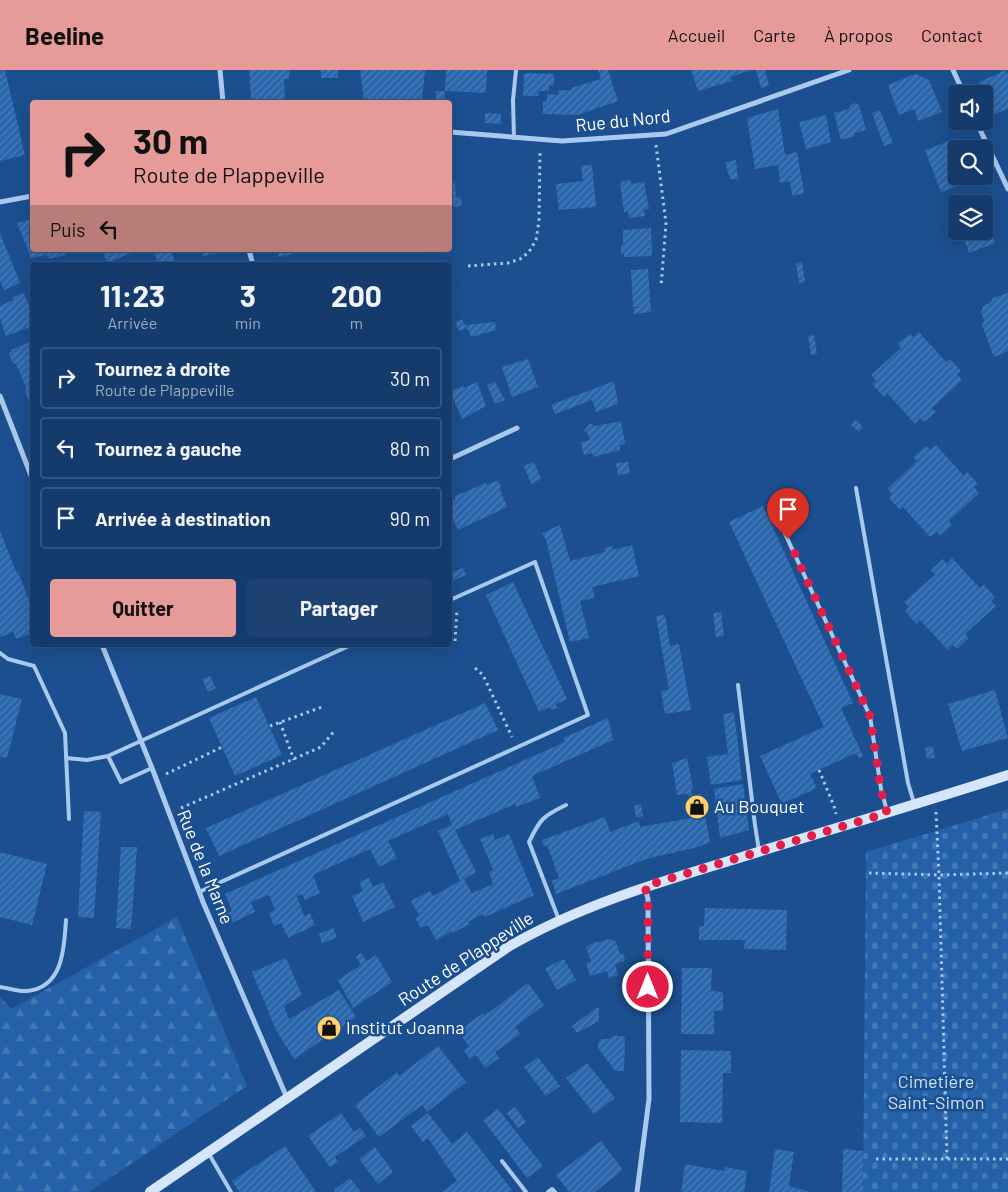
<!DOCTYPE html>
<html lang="fr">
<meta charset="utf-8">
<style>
:root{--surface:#143b6b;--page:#1d4271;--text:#f1f3f6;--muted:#9dadc1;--line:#33557e;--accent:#e69b98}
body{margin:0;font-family:Barlow,sans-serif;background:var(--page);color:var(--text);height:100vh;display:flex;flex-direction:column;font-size:19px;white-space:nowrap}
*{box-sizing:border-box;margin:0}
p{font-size:16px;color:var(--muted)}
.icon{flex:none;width:28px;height:28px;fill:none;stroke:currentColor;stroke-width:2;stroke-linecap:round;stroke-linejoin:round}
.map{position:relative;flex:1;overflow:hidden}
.side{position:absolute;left:30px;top:192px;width:422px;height:385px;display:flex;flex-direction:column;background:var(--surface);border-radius:5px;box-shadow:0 5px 20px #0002,0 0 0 1px var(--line)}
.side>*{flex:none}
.top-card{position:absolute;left:30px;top:30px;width:422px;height:152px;border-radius:5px;box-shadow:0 5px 20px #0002,0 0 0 1px var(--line);background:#e69b98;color:#111;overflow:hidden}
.buttons{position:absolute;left:948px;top:15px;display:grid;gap:10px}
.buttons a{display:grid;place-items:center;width:45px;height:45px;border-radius:5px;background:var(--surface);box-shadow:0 5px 20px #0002,0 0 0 1px var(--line);font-size:25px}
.pin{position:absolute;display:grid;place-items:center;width:42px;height:42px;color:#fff;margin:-51px -21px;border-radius:50% 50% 50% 0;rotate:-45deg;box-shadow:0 0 5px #0007}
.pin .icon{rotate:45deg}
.me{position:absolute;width:55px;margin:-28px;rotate:0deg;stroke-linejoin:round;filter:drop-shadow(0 0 4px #0008)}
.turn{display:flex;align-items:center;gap:18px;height:105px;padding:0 20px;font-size:22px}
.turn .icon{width:65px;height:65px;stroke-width:2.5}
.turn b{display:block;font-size:35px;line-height:42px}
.then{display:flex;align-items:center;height:48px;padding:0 20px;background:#0003;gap:10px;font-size:19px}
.eta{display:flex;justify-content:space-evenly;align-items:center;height:85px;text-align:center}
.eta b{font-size:30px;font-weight:700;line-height:35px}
.action{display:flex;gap:10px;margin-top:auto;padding:10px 20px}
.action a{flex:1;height:58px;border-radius:5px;background:var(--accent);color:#111;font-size:20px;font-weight:700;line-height:58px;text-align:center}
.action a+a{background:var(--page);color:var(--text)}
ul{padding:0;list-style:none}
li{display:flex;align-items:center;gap:15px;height:62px;margin:0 10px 8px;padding:0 10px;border:2px solid var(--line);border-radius:5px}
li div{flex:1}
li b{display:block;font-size:19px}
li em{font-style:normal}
header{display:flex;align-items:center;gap:30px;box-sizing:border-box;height:70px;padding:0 25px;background:var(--accent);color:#111}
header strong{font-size:24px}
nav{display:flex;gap:28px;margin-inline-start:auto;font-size:18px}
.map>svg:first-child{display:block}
</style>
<header>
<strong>Beeline</strong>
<nav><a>Accueil</a><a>Carte</a><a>À propos</a><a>Contact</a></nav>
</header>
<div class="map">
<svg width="1008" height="1122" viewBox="0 0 1008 1122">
<defs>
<pattern id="forest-firs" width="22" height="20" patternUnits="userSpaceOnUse" patternTransform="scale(1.25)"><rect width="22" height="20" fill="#2461a8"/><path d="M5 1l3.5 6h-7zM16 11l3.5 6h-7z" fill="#4579b5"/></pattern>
<pattern id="cemetery-stones" width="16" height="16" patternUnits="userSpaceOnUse" patternTransform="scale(1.25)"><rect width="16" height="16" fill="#2461a8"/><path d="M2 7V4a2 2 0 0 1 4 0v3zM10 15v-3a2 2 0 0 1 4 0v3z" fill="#4579b5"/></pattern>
<pattern id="building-hatch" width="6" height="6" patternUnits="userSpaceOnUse" patternTransform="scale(1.25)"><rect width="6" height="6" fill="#2a66ad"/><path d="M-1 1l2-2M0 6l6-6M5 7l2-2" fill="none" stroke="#4a7db9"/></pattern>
</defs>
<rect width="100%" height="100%" fill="#1b4f8f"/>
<path fill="url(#forest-firs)" d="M177 847 247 1016 89 1122H0V927L11 939Z"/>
<path fill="url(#cemetery-stones)" d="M1008 739V1122H863L866 782Z"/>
<path fill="url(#building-hatch)" d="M0 0H5L25 85 0 91Z
M249 0H289V9H284L285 32H246V29H251Z
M321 0H338V8H321Z
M360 0H425L422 32H364Z
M446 0H487L486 23 445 21Z
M598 0H608L618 31 577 45 543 44V32L547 31V24L558 25V20H572L571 18 601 9Z
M691 0H751L730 7 732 11 698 21Z
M756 0H765L769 15 761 18Z
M1006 0 1008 5V39L993 45 979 12Z
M524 3 554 4V16L549 15V21H539L538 26H523Z
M915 4 929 10 942 42 918 51 914 39 899 45 888 15Z
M436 21H445L444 32H436Z
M855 33 859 35 866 60 854 63 855 66 841 70 834 43 849 39 850 35Z
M778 39 785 85 797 82 804 123 792 126 790 111 780 113 778 95 755 99 747 48Z
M880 40 893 73 884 76 872 43Z
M485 43 501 44V54L485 53Z
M826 45 831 72 806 79 799 52Z
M954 69 958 79H956V106H965L967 112 941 122 925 80Z
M736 90 738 109H730L725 92Z
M592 95 596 137 559 140 556 114 583 111 581 96Z
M630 110 631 114 644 112 649 139H644L645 146 629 148 628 142H624L620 115H621V112Z
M450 113H455L456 128 461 127 462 136 451 137Z
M984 143 995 173 969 183 961 161H984Z
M32 149V180H65V185L48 189 47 185 31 188 17 153Z
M651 158 652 186 624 187V184H621V175H623V160Z
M0 163 20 213 4 220 0 211Z
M102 180H136V181L107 193Z
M153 180H171L176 195H145L157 190Z
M202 180H228V181L203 186Z
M277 180H305V181L279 187Z
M802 192 805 212 799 213 796 194Z
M648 199 651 242 634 244V238L643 237H633L631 200Z
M24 223 32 244V263L30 257 6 266 0 249V236L13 230V227Z
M1008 223V281L994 287 982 255 984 250 981 243 983 236 990 233 993 228Z
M462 249 465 255 495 252 496 260 471 267 467 258 459 261 455 252Z
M919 262 946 292 950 289 961 301 957 304 962 310 932 338 936 342 924 352 920 348 915 354 887 323 884 327 872 314 876 311 871 305 901 278 897 274 910 264 913 267Z
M814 265 817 284 811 285 808 266Z
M32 271V333L31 329 28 330 25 321 26 317 16 294 12 292 9 283 12 282 11 280Z
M528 289 538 317 512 327 502 297Z
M614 311 618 334 596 342 592 330 555 344 551 335Z
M477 312 486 336 462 349 450 321 463 316 464 318Z
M495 312 505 330 495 334 487 315Z
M856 350 863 357 859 362 851 355Z
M621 351 625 374 620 375V380L593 387 592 383 584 385 581 372 590 370 588 364 584 361 590 353 595 356Z
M936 375 963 405 967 402 978 414 974 417 979 423 949 451 952 455 940 466 937 462 930 467 903 437 900 440 889 428 892 424 887 419 917 391 913 387 926 376 930 380Z
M534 392 541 409 531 414 524 396Z
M628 392 630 403 618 405 616 393Z
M496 411 499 412 501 417 500 420 507 437 458 460 450 443V432L455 430V426L486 413 487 415Z
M763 436 853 633 841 638 863 686 859 688 856 683 810 704 817 718 782 734 760 686 824 657 729 452Z
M560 455 570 491 605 482 604 478 613 476V480L632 475 639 506 592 517 595 528 580 531 589 568 570 572 546 470 542 463Z
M0 461 16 502H18L32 538V563L16 569 13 562 0 567Z
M952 488 980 518 984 515 995 527 991 531 996 536 965 564 969 568 957 579 953 575 948 580 920 550 916 554 905 541 909 537 904 532 935 505 931 500 943 489 947 494Z
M463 498 466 505 450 512V503Z
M513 512 567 629 556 634 557 638 551 640 550 637 539 642 486 525Z
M721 542 724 566 716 567 713 543Z
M665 545 670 576 679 574 691 640 665 644 661 621 669 620 656 546Z
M210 606 216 618 208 622 202 609Z
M995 620 1008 668 962 681 948 634Z
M0 624 22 629 7 688 0 687Z
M256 627 282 685 235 706 209 648Z
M485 633 498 660 219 786 206 758Z
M734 642 742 710 711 715 707 687 728 684 723 644Z
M608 648 613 670 532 706 540 728 516 737 515 734 455 760 476 802 464 809 472 823 493 814 489 802 493 800 480 769 493 764 495 770 509 764 534 825 485 847 483 844 468 852 470 854 453 863 452 861 436 870 428 855 421 858 415 848 419 845 411 831 430 821 433 826 460 811 438 761 452 755 448 744 388 771 397 788 379 797 370 779 313 805 320 823 305 830 302 824 297 826 304 846 310 843 315 855 288 868 281 853 274 856 269 843 275 840 269 825 251 832 255 842 232 853 228 843 232 841 225 824 565 672 563 668Z
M933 676 935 688 927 689 925 678Z
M687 688 693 718H691L692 725 701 724 710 772 698 777 646 789 556 824 552 811 559 808 547 775 544 776 542 770 605 747 610 762 639 751 640 757 692 748 688 724 677 725 672 693Z
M743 714 749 760 720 768 714 719Z
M641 734 643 746 636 748 634 736Z
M84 741 101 742 94 848 78 847Z
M121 777H137L131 859 116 858Z
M0 782 47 794 32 855 0 847Z
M369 808 373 817 383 812 395 837 363 852 352 826 363 821 359 812Z
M705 838 787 840 786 880 744 879 745 870H699V856H704Z
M333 858 337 867 322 874 319 864Z
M610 869 616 872 620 884H623L625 887 624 891 615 894 618 905 609 908 607 901 590 906 586 893 591 892 586 877 595 872H600Z
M361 883 367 891 376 885 392 912 353 938 338 910 361 895 356 887Z
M286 888 302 925 284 936 289 949 339 920 356 947 294 989 276 960 252 902Z
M564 889 576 910 557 920 545 898Z
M682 898H712L711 921 723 922V941H714V964H681Z
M528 913 544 935 515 957 520 964 495 982 499 988 485 998 476 985 470 989 464 981 469 976 462 967 463 966 460 960 483 943 485 945 498 936Z
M596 938H599V951L577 963 572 956Z
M613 966H622L625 968 624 1001H615L598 978V973L601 969H610Z
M438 976 466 1012 427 1042 422 1035 379 1067 355 1035 397 1002 399 1006Z
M681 980 731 981V1003H723L722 1053 680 1052Z
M538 987 560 1016 546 1026 524 997Z
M587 993 615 1028 594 1044 566 1008Z
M515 1037 526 1052 518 1058 507 1043Z
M498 1039 543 1096 527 1108 483 1050Z
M341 1043 354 1062 360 1058 366 1066 335 1087 338 1092 330 1097 308 1066Z
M428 1043 452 1074 467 1062 512 1120 510 1122H442L457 1111 428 1068 423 1072 411 1056Z
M601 1071 623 1100 595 1122H569L556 1105Z
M285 1076 316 1122H239L232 1111Z
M375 1077 393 1102 378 1114 359 1089Z
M775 1079 794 1082 789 1116 810 1122H769Z
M843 1079 863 1081V1122H842Z
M685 1094 724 1101 725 1097 747 1101 744 1122H681Z
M350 1108 361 1122H335L334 1120Z"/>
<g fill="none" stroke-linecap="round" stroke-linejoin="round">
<path stroke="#a9c9ee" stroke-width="3" stroke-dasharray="2.5 4" stroke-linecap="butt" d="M656 75 666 153 661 217
M468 196 508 193 520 189 529 182 536 170 539 151 540 80
M455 571 457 539
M475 598 483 605 512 667
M280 652 294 690
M270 656 322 637
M819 700 834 736 836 744
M166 704 222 677
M181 738 321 677 335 660
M936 742 939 805 947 1089
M869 803 939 805 1008 803
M876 1089H1008"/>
<path stroke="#a9c9ee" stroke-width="4" d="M514 68 513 30 516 0
M856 418 908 713 914 733
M773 438 870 646 881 719 887 741
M0 583 8 589 34 596 65 663 69 749
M738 615 755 755 759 781
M108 686 351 575
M66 688 87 690 108 686 121 712 152 698
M199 822 588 645 535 492 450 530
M559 850 529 772C540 749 543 746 566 735
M0 917C8 918 19 922 27 921 64 917 64 877 66 850
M209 1084 231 1122
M502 1091 526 1122
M548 1122 552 1119 555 1122"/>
<path stroke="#a9c9ee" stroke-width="5" d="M220 0 223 32
M953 0 964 24
M976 51 1008 119
M450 62 562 71 666 64 849 0
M0 132 32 126
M249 180 253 195
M0 326 32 408
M450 389 517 358
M102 575 152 698 203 832 287 1028
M637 1122 649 1029 648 829 645 817"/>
<path stroke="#d6e6fa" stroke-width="10" d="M150 1122 508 877C577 837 653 814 729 791 822 762 915 735 1008 705"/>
</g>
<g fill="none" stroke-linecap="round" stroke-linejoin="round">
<path stroke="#e11d48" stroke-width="9" stroke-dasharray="0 16.2" d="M648 917V829L645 816 887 743 881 720 870 646 788 469"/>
</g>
<defs>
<symbol id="shop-disc" viewBox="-11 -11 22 22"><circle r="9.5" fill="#ffd166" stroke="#1b4f8f"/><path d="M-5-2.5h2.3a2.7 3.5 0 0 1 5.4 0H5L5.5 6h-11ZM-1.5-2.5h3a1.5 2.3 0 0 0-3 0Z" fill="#111"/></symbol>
</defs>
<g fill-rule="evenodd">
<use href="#shop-disc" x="683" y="723" width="28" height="28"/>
<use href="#shop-disc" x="315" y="944" width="28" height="28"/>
</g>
<g text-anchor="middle" stroke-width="5" stroke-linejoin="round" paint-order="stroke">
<g font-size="18" fill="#fff" stroke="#1b4f8f">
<text transform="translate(623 51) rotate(-6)" y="6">Rue du Nord</text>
<text transform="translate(205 797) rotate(68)" y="6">Rue de la Marne</text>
<text transform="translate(466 889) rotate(-33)" y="6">Route de Plappeville</text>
</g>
<g font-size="18" fill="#fff" stroke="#1b4f8f" text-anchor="start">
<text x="714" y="743">Au Bouquet</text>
<text x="346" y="964">Institut Joanna</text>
</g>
<g font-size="18" fill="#cfe3fa" stroke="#1b4f8f">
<text x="936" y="1018">Cimetière<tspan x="936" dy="21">Saint-Simon</tspan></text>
</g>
</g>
</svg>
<div class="buttons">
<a><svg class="icon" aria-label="sound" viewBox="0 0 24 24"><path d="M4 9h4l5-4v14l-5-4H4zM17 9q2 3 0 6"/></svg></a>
<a><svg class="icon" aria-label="search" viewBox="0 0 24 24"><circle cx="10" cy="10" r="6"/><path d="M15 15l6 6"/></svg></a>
<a><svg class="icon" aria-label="layers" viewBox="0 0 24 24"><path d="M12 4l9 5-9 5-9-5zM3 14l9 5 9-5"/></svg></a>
</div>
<div class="pin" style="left:788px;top:469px;background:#d93025"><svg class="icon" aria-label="arrive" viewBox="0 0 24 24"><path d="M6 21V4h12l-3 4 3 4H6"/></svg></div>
<svg class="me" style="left:648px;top:917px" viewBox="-20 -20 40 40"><circle r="17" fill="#e11d48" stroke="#fff" stroke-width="3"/><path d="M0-11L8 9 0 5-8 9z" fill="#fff"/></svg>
<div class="top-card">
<div class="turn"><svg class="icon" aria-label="right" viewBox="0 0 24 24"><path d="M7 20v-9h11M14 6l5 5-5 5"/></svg><div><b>30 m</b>Route de Plappeville</div></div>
<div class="then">Puis<svg class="icon" aria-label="left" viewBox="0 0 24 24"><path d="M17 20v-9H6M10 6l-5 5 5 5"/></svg></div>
</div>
<section class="side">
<div class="eta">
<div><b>11:23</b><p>Arrivée</p></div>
<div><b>3</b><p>min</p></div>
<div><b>200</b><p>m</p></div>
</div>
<ul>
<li><svg class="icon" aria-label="right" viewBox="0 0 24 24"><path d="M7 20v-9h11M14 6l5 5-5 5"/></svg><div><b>Tournez à droite</b><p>Route de Plappeville</p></div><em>30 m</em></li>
<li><svg class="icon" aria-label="left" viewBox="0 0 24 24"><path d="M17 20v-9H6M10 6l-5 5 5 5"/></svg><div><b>Tournez à gauche</b></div><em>80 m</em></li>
<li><svg class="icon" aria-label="arrive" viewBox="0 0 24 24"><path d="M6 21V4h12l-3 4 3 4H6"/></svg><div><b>Arrivée à destination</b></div><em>90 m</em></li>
</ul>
<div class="action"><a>Quitter</a><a>Partager</a></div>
</section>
</div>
